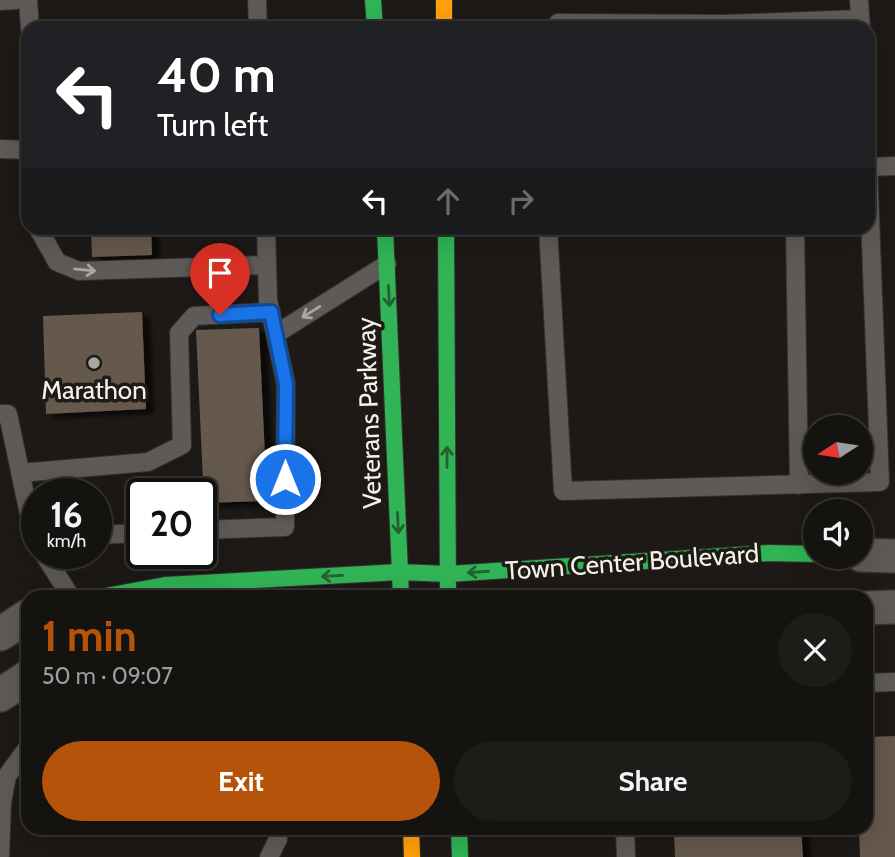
<!DOCTYPE html>
<meta charset="utf-8">
<style>
:root{--surface:#151310;--page:#1e1c19;--text:#f1f3f6;--muted:#9d9e9f;--line:#343230;--accent:#b45309}
body{margin:0;font-family:Cabin,sans-serif;background:var(--page);color:var(--text);height:100vh;display:flex;flex-direction:column;font-size:26px;white-space:nowrap}
*{box-sizing:border-box;margin:0}
p{font-size:23px;color:var(--muted)}
.icon{flex:none;width:38px;height:38px;fill:none;stroke:currentColor;stroke-width:2;stroke-linecap:round;stroke-linejoin:round}
.map{position:relative;flex:1;overflow:hidden}
.drawer{position:absolute;left:21px;top:590px;width:852px;height:245px;display:flex;flex-direction:column;background:var(--surface);border-radius:21px;box-shadow:0 7px 28px #0002,0 0 0 2px var(--line)}
.drawer>*{flex:none}
.banner{position:absolute;left:21px;top:21px;width:854px;height:214px;border-radius:21px;box-shadow:0 7px 28px #0002,0 0 0 2px var(--line);background:#202124;color:#fff;overflow:hidden}
.needle{width:46px;rotate:258deg}
.tools{position:absolute;left:803px;top:415px;display:grid;gap:14px}
.tools a{display:grid;place-items:center;width:70px;height:70px;border-radius:50%;background:var(--surface);box-shadow:0 7px 28px #0002,0 0 0 2px var(--line);font-size:35px}
.speed{position:absolute;left:21px;top:478px;display:flex;gap:14px;font-size:35px;font-weight:700;text-align:center}
.speed>*{display:grid;place-content:center;width:91px;height:91px;border-radius:50%;background:var(--surface);box-shadow:0 7px 28px #0002,0 0 0 2px var(--line);line-height:1}
.speed small{font-size:18px;font-weight:400}
.speed .limit{border:4px solid #111;border-radius:10px;background:#fff;color:#111}
.pin{position:absolute;display:grid;place-items:center;width:60px;height:60px;color:#fff;margin:-72px -30px;border-radius:50% 50% 50% 0;rotate:-45deg;box-shadow:0 0 7px #0007}
.pin .icon{rotate:45deg}
.me{position:absolute;width:77px;margin:-38px;rotate:0deg;stroke-linejoin:round;filter:drop-shadow(0 0 5px #0008)}
.turn{display:flex;align-items:center;gap:24px;height:147px;padding:0 21px;font-size:32px}
.turn .icon{width:91px;height:91px;stroke-width:2.5}
.turn b{display:block;font-size:49px;line-height:60px}
.lanes{display:flex;align-items:center;height:66px;padding:0 21px;background:#0003;justify-content:center;gap:35px;direction:ltr}
.lanes .off{opacity:.35}
.round{display:grid;place-items:center;flex:none;width:74px;height:74px;border-radius:37px;background:var(--page)}
.summary{display:flex;align-items:center;justify-content:space-between;height:119px;padding:0 21px}
h1{font-size:42px;font-weight:800;line-height:52px;color:var(--accent)}
.primary-button{display:flex;gap:14px;margin-top:auto;padding:14px 21px}
.primary-button a{flex:1;height:80px;border-radius:42px;background:var(--accent);color:#fff;font-size:28px;font-weight:800;line-height:80px;text-align:center}
.primary-button a+a{background:var(--page);color:var(--text)}
.map>svg:first-child{display:block}
</style>
<div class="map">
<svg width="895" height="857" viewBox="0 0 895 857">
<defs>
<filter id="shadow"><feDropShadow dx="8" dy="4.5" stdDeviation="2" flood-color="#0009"/></filter>
</defs>
<rect width="100%" height="100%" fill="#1c1916"/>
<path fill="#65584e" filter="url(#shadow)" d="M91 228H151L152 255 92 257Z
M142 312 146 409 46 414 43 316Z
M259 328 267 501 204 503 196 330Z
M895 736V857H860L859 828H866V737Z
M688 828H801L803 857H675L674 834 688 831Z"/>
<g fill="none" stroke-linecap="round" stroke-linejoin="round">
<defs>
<path id="lane" d="M28 0 30 28
M257 0 258 28
M859 0 861 28
M0 1 16 0
M554 28 558 23 727 24 860 19
M0 149 28 150
M868 167 895 166
M38 228 57 262 79 271 267 265
M548 228 563 491 880 482 868 164
M795 228 799 485
M276 334 387 264
M0 414H8L34 538 37 537
M20 473 148 462 182 445 179 333 194 316 271 312
M201 530 285 527 286 384 268 300 266 228
M96 535 142 533
M43 553 71 597
M866 683 895 682
M625 828 626 857
M0 855 2 803 7 776 28 747
M269 857 278 839V828"/>
<path id="street" d="M861 555 895 556
M866 608 895 607
M0 634 28 616
M0 695 28 677"/>
<path id="fast" d="M373 0 375 28
M385 228 401 596
M446 228 448 597
M101 597 165 585 400 572 448 574 768 553 816 554
M459 828 460 857"/>
<path id="slow" d="M444 0V28
M411 828 412 857"/>
</defs>
<use href="#lane" stroke="#353230" stroke-width="20"/>
<use href="#street" stroke="#353230" stroke-width="36"/>
<use href="#fast" stroke="#353230" stroke-width="18"/>
<use href="#slow" stroke="#353230" stroke-width="18"/>
<use href="#lane" stroke="#5d5a58" stroke-width="18"/>
<use href="#street" stroke="#5d5a58" stroke-width="33"/>
<use href="#fast" stroke="#30b455" stroke-width="16"/>
<use href="#slow" stroke="#ff9f0a" stroke-width="16"/>
</g>
<defs><path id="oneway-shaft" d="M-6 0H5M1.5-3L5.5 0L1.5 3" fill="none" stroke-width="1.6" stroke-linecap="round" stroke-linejoin="round" transform="scale(1.75)"/></defs>
<g stroke="#a9a6a3">
<use href="#oneway-shaft" transform="translate(85 270) rotate(6)"/>
<use href="#oneway-shaft" transform="translate(311 312) rotate(148)"/>
</g>
<g stroke="#265f31">
<use href="#oneway-shaft" transform="translate(389 296) rotate(87)"/>
<use href="#oneway-shaft" transform="translate(447 457) rotate(-90)"/>
<use href="#oneway-shaft" transform="translate(398 523) rotate(87)"/>
<use href="#oneway-shaft" transform="translate(478 572) rotate(176)"/>
<use href="#oneway-shaft" transform="translate(332 576) rotate(177)"/>
</g>
<g fill="none" stroke-linecap="round" stroke-linejoin="round">
<defs>
<path id="route" d="M220 315 271 312 286 384 285 479"/>
</defs>
<use href="#route" stroke="#114b97" stroke-width="18"/>
<use href="#route" stroke="#1a73e8" stroke-width="12"/>
</g>
<circle fill="#a9a6a2" stroke="#1e1a14" stroke-width="2.5" cx="94" cy="363" r="7"/>
<g text-anchor="middle" stroke-width="7" stroke-linejoin="round" paint-order="stroke">
<g font-size="26" fill="#f5f2ee" stroke="#1e1a14">
<text x="94" y="399">Marathon</text>
</g>
<g font-size="26" fill="#f5f2ee" stroke="#1e1a14">
<text transform="translate(369 413) rotate(-92)" y="9">Veterans Parkway</text>
<text transform="translate(632 562) rotate(-4)" y="9">Town Center Boulevard</text>
</g>
</g>
</svg>
<div class="tools">
<a><svg class="needle" viewBox="-14 -14 28 28"><path d="M0-13l5 13h-10z" fill="#e53935"/><path d="M0 13l5-13h-10z" fill="#9d9e9f"/></svg></a>
<a><svg class="icon" aria-label="sound" viewBox="0 0 24 24"><path d="M4 9h4l5-4v14l-5-4H4zM17 9q2 3 0 6"/></svg></a>
</div>
<div class="speed"><div>16<small>km/h</small></div><div class="limit">20</div></div>
<div class="pin" style="left:220px;top:315px;background:#d93025"><svg class="icon" aria-label="arrive" viewBox="0 0 24 24"><path d="M6 21V4h12l-3 4 3 4H6"/></svg></div>
<svg class="me" style="left:285px;top:479px" viewBox="-20 -20 40 40"><circle r="17" fill="#1a73e8" stroke="#fff" stroke-width="3"/><path d="M0-11L8 9 0 5-8 9z" fill="#fff"/></svg>
<div class="banner">
<div class="turn"><svg class="icon" aria-label="left" viewBox="0 0 24 24"><path d="M17 20v-9H6M10 6l-5 5 5 5"/></svg><div><b>40 m</b>Turn left</div></div>
<div class="lanes"><svg class="icon" aria-label="left" viewBox="0 0 24 24"><path d="M17 20v-9H6M10 6l-5 5 5 5"/></svg><svg class="icon off" aria-label="ahead" viewBox="0 0 24 24"><path d="M12 20V5M6 11l6-6 6 6"/></svg><svg class="icon off" aria-label="right" viewBox="0 0 24 24"><path d="M7 20v-9h11M14 6l5 5-5 5"/></svg></div>
</div>
<section class="drawer">
<div class="summary"><div><h1>1 min</h1><p>50 m · 09:07</p></div><a class="round"><svg class="icon" aria-label="close" viewBox="0 0 24 24"><path d="M6 6l12 12M18 6L6 18"/></svg></a></div>
<div class="primary-button"><a>Exit</a><a>Share</a></div>
</section>
</div>
